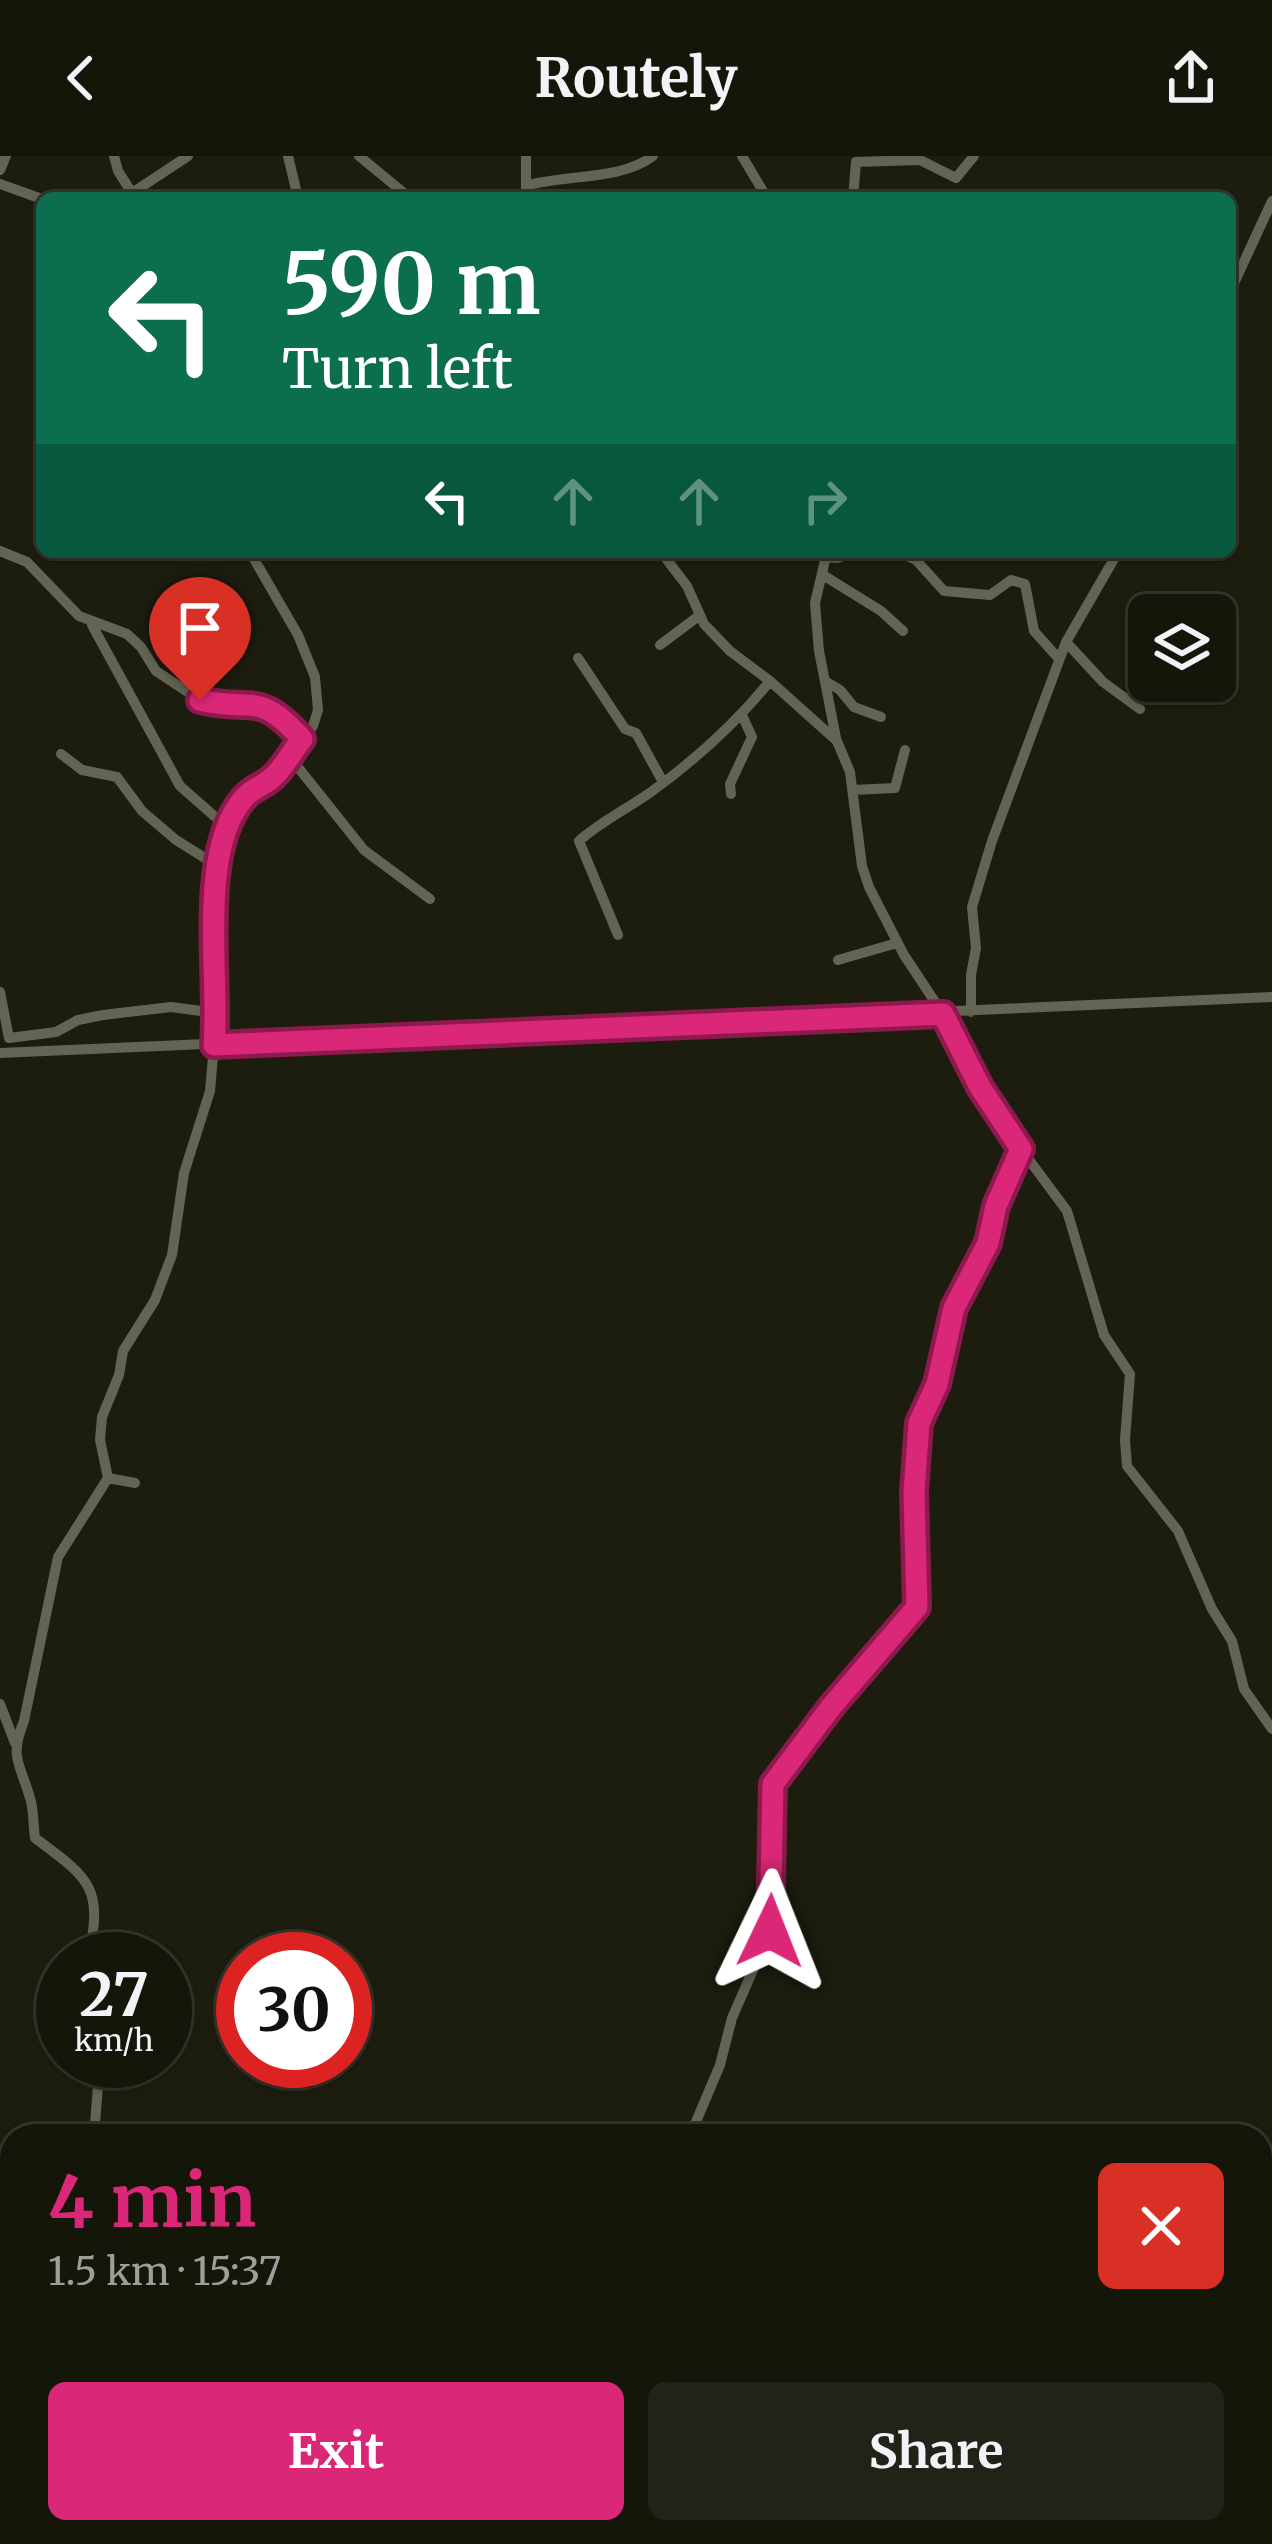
<!DOCTYPE html>
<meta charset="utf-8">
<style>
:root{--surface:#15160a;--page:#222318;--text:#f1f3f6;--muted:#9d9f9c;--line:#34352b;--accent:#db2777}
body{margin:0;font-family:Merriweather,serif;background:var(--page);color:var(--text);height:100vh;display:flex;flex-direction:column;font-size:45px;white-space:nowrap}
*{box-sizing:border-box;margin:0}
p{font-size:39px;color:var(--muted)}
.icon{flex:none;width:66px;height:66px;fill:none;stroke:currentColor;stroke-width:2;stroke-linecap:round;stroke-linejoin:round}
.map{position:relative;flex:1;overflow:hidden}
.panel{position:absolute;left:0px;top:1968px;width:1272px;height:420px;display:flex;flex-direction:column;background:var(--surface);border-radius:36px 36px 0 0;box-shadow:0 3px 9px #0004,0 0 0 3px var(--line)}
.panel>*{flex:none}
.guide{position:absolute;left:36px;top:36px;width:1200px;height:366px;border-radius:18px;box-shadow:0 3px 9px #0004,0 0 0 3px var(--line);background:#0b6e4f;color:#fff;overflow:hidden}
.fabs{position:absolute;left:1128px;top:438px;display:grid;gap:24px}
.fabs a{display:grid;place-items:center;width:108px;height:108px;border-radius:18px;background:var(--surface);box-shadow:0 3px 9px #0004,0 0 0 3px var(--line);font-size:60px}
.speed{position:absolute;left:36px;top:1776px;display:flex;gap:24px;font-size:60px;font-weight:700;text-align:center}
.speed>*{display:grid;place-content:center;width:156px;height:156px;border-radius:50%;background:var(--surface);box-shadow:0 3px 9px #0004,0 0 0 3px var(--line);line-height:1}
.speed small{font-size:30px;font-weight:400}
.speed .limit{border:18px solid #d22;background:#fff;color:#111}
.pin{position:absolute;display:grid;place-items:center;width:102px;height:102px;color:#fff;margin:-123px -51px;border-radius:50% 50% 50% 0;rotate:-45deg;box-shadow:0 0 12px #0007}
.pin .icon{rotate:45deg}
.me{position:absolute;width:132px;margin:-66px;rotate:2deg;stroke-linejoin:round;filter:drop-shadow(0 0 9px #0008)}
.turn{display:flex;align-items:center;gap:42px;height:252px;padding:0 48px;font-size:54px}
.turn .icon{width:156px;height:156px;stroke-width:2.5}
.turn b{display:block;font-size:84px;line-height:102px}
.lanes{display:flex;align-items:center;height:114px;padding:0 48px;background:#0003;justify-content:center;gap:60px;direction:ltr}
.lanes .off{opacity:.35}
.round{display:grid;place-items:center;flex:none;width:126px;height:126px;border-radius:18px;background:var(--page)}
.overview{display:flex;align-items:center;justify-content:space-between;height:204px;padding:0 48px}
h1{font-size:72px;font-weight:700;line-height:90px;color:var(--accent)}
.button{display:flex;gap:24px;margin-top:auto;padding:24px 48px}
.button a{flex:1;height:138px;border-radius:18px;background:var(--accent);color:#fff;font-size:48px;font-weight:700;line-height:138px;text-align:center}
.button a+a{background:var(--page);color:var(--text)}
header{display:flex;justify-content:space-between;align-items:center;height:156px;padding:0 48px;background:var(--surface);font-size:54px;font-weight:700}
.map>svg:first-child{display:block}
</style>
<header><svg class="icon" aria-label="back" viewBox="0 0 24 24"><path d="M15 5l-7 7 7 7"/></svg>Routely<svg class="icon" aria-label="share" viewBox="0 0 24 24"><path d="M12 15V3M7 8l5-5 5 5M5 13v7h14v-7"/></svg></header>
<div class="map">
<svg width="1272" height="2388" viewBox="0 0 1272 2388">
<rect width="100%" height="100%" fill="#1c1d0e"/>
<g fill="none" stroke-linecap="round" stroke-linejoin="round">
<path stroke="#636453" stroke-width="10" d="M114 0 118 15 132 37 188 0
M288 0 298 42
M359 0 410 42
M526 0V42
M742 0 767 42
M0 14 6 0
M0 28 42 43
M526 30C565 18 620 25 653 0
M853 42 856 6 920 4 956 22 974 0
M1230 136 1272 45
M0 395 27 406 79 460 127 478 141 491 156 515 200 544 266 551 286 564 302 583
M661 396 687 430 704 468 730 495 770 525 837 585 850 616 862 710 869 731 904 799 943 858 980 931 1021 993 996 1050 988 1087 954 1152 937 1228 919 1267 913 1336 917 1451 831 1551 773 1628 770 1775 732 1862 720 1909 690 1980
M827 396 815 447 819 495 836 582
M897 396 916 404 944 435 990 439 1011 424 1025 428 1034 475 1059 503
M827 401 838 402 852 396
M823 419 881 455 903 475
M92 469 180 630 229 673
M1066 486 1103 526 1140 553
M660 489 700 459
M578 502 625 573 636 577 663 626
M825 525 840 534 854 551 881 561
M61 598 82 614 117 621 142 655 176 684 216 709
M289 600 364 694 430 743
M853 634 895 632 905 594
M731 638 730 628 752 581 742 559
M618 779 579 685C600 666 627 653 651 636 695 604 736 567 770 525
M838 804 897 787
M0 836 9 882 56 876 78 864 103 859 171 851 216 857
M971 856V819L976 792 972 751 992 685 1066 486 1118 396
M0 897 1272 841
M1021 993 1067 1055 1104 1179 1130 1218 1125 1284 1127 1310 1178 1375 1212 1453 1232 1485 1244 1533 1272 1573
M135 1327 108 1322 100 1284 102 1261 119 1219 123 1195 155 1144 172 1099 184 1017 210 935 218 844 212 774 216 709 244 641 275 620 313 570 318 554 315 521 298 479 250 396
M0 1548 15 1587
M88 1803C104 1731 90 1723 35 1682 33 1669 34 1654 30 1642 20 1607 9 1602 24 1565L58 1401 108 1322
M94 1980 100 1905
M23 2376 27 2388
M715 2376 716 2388"/>
</g>
<g fill="none" stroke-linecap="round" stroke-linejoin="round">
<defs>
<path id="route" d="M200 544C252 557 257 533 302 583 293 594 285 610 274 620 266 629 252 632 244 642 197 695 220 821 214 889L943 858 980 931 1021 993 996 1050 988 1087 954 1152 937 1228 919 1267 914 1336 917 1451 831 1551 773 1628 770 1775"/>
</defs>
<use href="#route" stroke="#8e194d" stroke-width="30"/>
<use href="#route" stroke="#db2777" stroke-width="21"/>
</g>
</svg>
<div class="fabs">
<a><svg class="icon" aria-label="layers" viewBox="0 0 24 24"><path d="M12 4l9 5-9 5-9-5zM3 14l9 5 9-5"/></svg></a>
</div>
<div class="speed"><div>27<small>km/h</small></div><div class="limit">30</div></div>
<div class="pin" style="left:200px;top:544px;background:#d93025"><svg class="icon" aria-label="arrive" viewBox="0 0 24 24"><path d="M6 21V4h12l-3 4 3 4H6"/></svg></div>
<svg class="me" style="left:770px;top:1775px" viewBox="-20 -20 40 40"><path d="M0-17L14 15 0 8-14 15z" fill="#db2777" stroke="#fff" stroke-width="4"/></svg>
<div class="guide">
<div class="turn"><svg class="icon" aria-label="left" viewBox="0 0 24 24"><path d="M17 20v-9H6M10 6l-5 5 5 5"/></svg><div><b>590 m</b>Turn left</div></div>
<div class="lanes"><svg class="icon" aria-label="left" viewBox="0 0 24 24"><path d="M17 20v-9H6M10 6l-5 5 5 5"/></svg><svg class="icon off" aria-label="ahead" viewBox="0 0 24 24"><path d="M12 20V5M6 11l6-6 6 6"/></svg><svg class="icon off" aria-label="ahead" viewBox="0 0 24 24"><path d="M12 20V5M6 11l6-6 6 6"/></svg><svg class="icon off" aria-label="right" viewBox="0 0 24 24"><path d="M7 20v-9h11M14 6l5 5-5 5"/></svg></div>
</div>
<section class="panel">
<div class="overview"><div><h1>4 min</h1><p>1.5 km · 15:37</p></div><a class="round" style="background:#d93025;color:#fff"><svg class="icon" aria-label="close" viewBox="0 0 24 24"><path d="M6 6l12 12M18 6L6 18"/></svg></a></div>
<div class="button"><a>Exit</a><a>Share</a></div>
</section>
</div>
